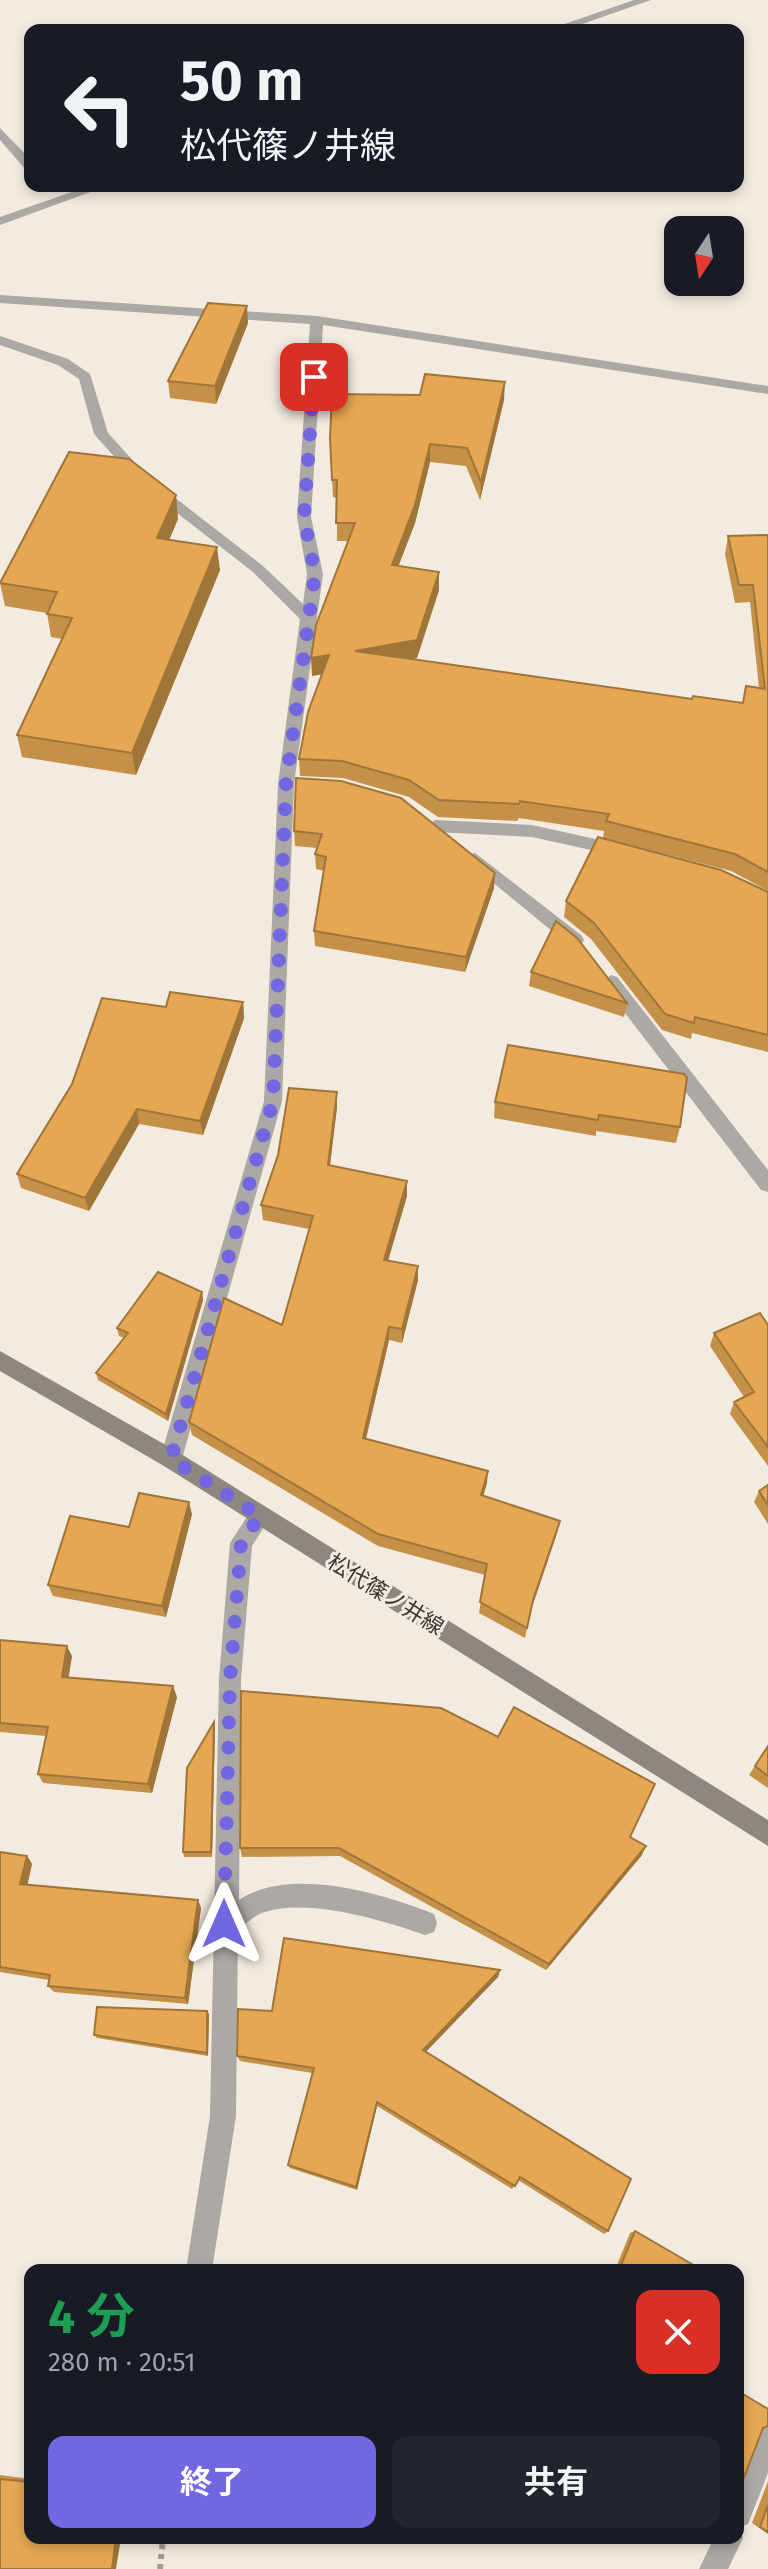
<!DOCTYPE html>
<html lang="ja">
<meta charset="utf-8">
<style>
:root{--surface:#171b24;--page:#20242c;--text:#f1f3f6;--muted:#9ea1a6;--accent:#7366e1}
body{margin:0;font-family:"Fira Sans","Noto Sans JP",sans-serif;background:var(--page);color:var(--text);height:100vh;display:flex;flex-direction:column;font-size:30px;white-space:nowrap}
*{box-sizing:border-box;margin:0}
p{font-size:26px;color:var(--muted)}
.icon{flex:none;width:44px;height:44px;fill:none;stroke:currentColor;stroke-width:2;stroke-linecap:round;stroke-linejoin:round}
.map{position:relative;flex:1;overflow:hidden}
.details{position:absolute;left:24px;top:2264px;width:720px;height:280px;display:flex;flex-direction:column;background:var(--surface);border-radius:16px;box-shadow:0 4px 12px #0003}
.details>*{flex:none}
.hud{position:absolute;left:24px;top:24px;width:720px;height:168px;border-radius:16px;box-shadow:0 4px 12px #0003;background:#171b24;color:var(--text);overflow:hidden}
.needle{width:52px;rotate:192deg}
.buttons{position:absolute;left:664px;top:216px;display:grid;gap:16px}
.buttons a{display:grid;place-items:center;width:80px;height:80px;border-radius:16px;background:var(--surface);box-shadow:0 4px 12px #0003;font-size:40px}
.pin{position:absolute;display:grid;place-items:center;width:68px;height:68px;color:#fff;margin:-34px;border-radius:16px;box-shadow:0 4px 12px #0006}
.me{position:absolute;width:88px;margin:-44px;rotate:0deg;stroke-linejoin:round;filter:drop-shadow(0 0 6px #0008)}
.turn{display:flex;align-items:center;gap:28px;height:168px;padding:0 24px;font-size:36px}
.turn .icon{width:104px;height:104px;stroke-width:2.5}
.turn b{display:block;font-size:56px;line-height:68px}
.round{display:grid;place-items:center;flex:none;width:84px;height:84px;border-radius:16px;background:var(--page)}
.head{display:flex;align-items:center;justify-content:space-between;height:136px;padding:0 24px}
h1{font-size:48px;font-weight:700;line-height:60px;color:#1e9e55}
.button{display:flex;gap:16px;margin-top:auto;padding:16px 24px}
.button a{flex:1;height:92px;border-radius:16px;background:var(--accent);color:#fff;font-size:32px;font-weight:700;line-height:92px;text-align:center}
.button a+a{background:var(--page);color:var(--text)}
.map>svg:first-child{display:block}
</style>
<div class="map">
<svg width="768" height="2569" viewBox="0 0 768 2569">
<rect width="100%" height="100%" fill="#f4ebe0"/>
<g fill="none" stroke-linecap="round" stroke-linejoin="round">
<path stroke="#a29b93" stroke-width="6" stroke-dasharray="5 5" stroke-linecap="butt" d="M160 2569 163 2538"/>
<path fill="#aca8a3" fill-rule="evenodd" d="M768 2423V2473L748 2524 739 2528 743 2538 728 2569H699L714 2538H738V2478L758 2427Z"/>
<path fill="#aca8a3" fill-rule="evenodd" d="M634 0H651L565 30H547Z
M0 128 30 159V171L26 170 0 140Z
M89 186H107L0 225V217Z
M0 295 317 316 768 386V394L323 325 311 517 323 574 294 784 282 1101 182 1459 178 1466 171 1469 164 1466 160 1459 264 1101 278 784 300 619 253 572 137 482 94 434 79 379 58 365 0 345V336L68 359 90 374 108 433 147 476 263 566 303 604 307 574 297 517 310 324 0 303Z
M435 820 532 825 618 844 627 850 618 856 532 837 435 832 427 826Z
M475 853 581 935 584 940 581 945H569L469 863 466 859 469 855Z
M611 975 617 977 768 1170V1192L761 1190 605 987 602 982Z
M260 1506 268 1509 271 1516 252 1546 241 1679 239 1900C290 1866 381 1893 434 1914L437 1923 434 1932 425 1935C382 1920 310 1898 265 1912 256 1914 246 1924 238 1929L236 2116 212 2270H186L210 2116 219 1679 230 1543 252 1509Z"/>
<path fill="#8d8780" fill-rule="evenodd" d="M0 1351 178 1452 768 1820V1846L164 1466 0 1371Z"/>
</g>
<path fill="#c59047" d="M248 323 216 404 170 398 168 381Z
M504 400 480 500 466 466 430 462 415 523 398 566 439 572V590L417 658 412 659 692 699 742 703 759 688 750 602 735 603 725 554 728 536 768 535V891L731 871 603 838 604 831 519 818 517 821 438 817 409 797 343 778 300 776 299 759 322 674 312 676 348 541H337V498L333 497 330 438Z
M178 519 169 540 220 570 136 775 22 757 17 735 62 639 51 637 47 613 5 606 0 583Z
M296 778 494 888 465 972 315 946 314 931 324 871 316 869 315 854 317 848 295 846 294 831Z
M768 892V1052L692 1033 691 1039 662 1030 591 939 564 917 566 901Z
M531 972 627 1003 624 1017 529 986Z
M243 1002 244 1018 203 1135 139 1124 89 1211 21 1188 17 1174 166 1007Z
M508 1045 680 1127 676 1143 596 1131V1136L494 1118 495 1102Z
M337 1092V1107L330 1166 407 1181V1196L388 1261 418 1280 402 1343 389 1340 366 1439 487 1483 483 1495 557 1533 531 1610 525 1638 479 1613 485 1575 378 1546 192 1435 189 1422 282 1325 309 1229 263 1220 261 1205Z
M202 1292 203 1300 168 1421 98 1380 96 1373 124 1338 119 1336 117 1328Z
M768 1325V1466L730 1414 734 1402 744 1397 710 1346 714 1333Z
M768 1485V1524L754 1502 759 1491Z
M192 1514 166 1617 53 1596 48 1585Z
M0 1640 72 1656 68 1678 177 1697 152 1793 43 1783 38 1774 46 1736 0 1732Z
M214 1722 215 1727 212 1857H184L183 1852Z
M768 1746V1788L749 1775Z
M630 1837 642 1855 546 1970 340 1856 242 1857 240 1848Z
M0 1852 27 1856 32 1864 27 1885 198 1900 201 1908 188 2004 54 1992 48 1986 49 1980 0 1972Z
M500 1970 498 1977 426 2051 608 2231 604 2234 518 2180 512 2189 377 2106 357 2190 290 2168 288 2165 312 2073 240 2061 237 2056 272 2011Z
M207 2011 209 2014 208 2056 97 2038 94 2035Z
M635 2231 702 2270H615L630 2233Z
M0 2475 30 2479V2538L0 2569Z
M768 2481V2534L752 2523Z"/>
<path fill="#a0753a" d="M247 306 248 323 216 404 215 386Z
M505 382 504 400 480 500 481 482Z
M430 444V462L415 523 392 583V565Z
M176 495 178 519 160 561 157 538Z
M217 547 220 570 136 775 132 753Z
M439 572V590L417 658 355 668V651Z
M329 655 330 673 312 676 311 658Z
M495 873 494 888 465 972 466 957Z
M243 1002 244 1018 203 1135 200 1121Z
M337 1092V1107L328 1180V1165Z
M137 1109 139 1124 89 1211 85 1198Z
M407 1181V1196L384 1274V1260Z
M418 1266V1280L402 1343V1329Z
M202 1292 203 1300 168 1421 166 1414Z
M389 1327V1340L363 1450V1438Z
M488 1471 487 1483 480 1507 481 1495Z
M189 1502 192 1514 166 1617 162 1606Z
M560 1521 557 1533 531 1610 533 1600Z
M67 1646 72 1656 67 1687 62 1677Z
M173 1686 177 1697 152 1793 148 1784Z
M214 1722 215 1727 212 1857 211 1852Z
M646 1846 642 1855 546 1970 549 1964Z
M27 1856 32 1864 26 1891 20 1884Z
M198 1900 201 1908 188 2004 185 1998Z
M500 1970 498 1977 423 2055V2050Z
M207 2011 209 2014 208 2056 207 2053Z
M377 2102V2106L357 2190 356 2187Z
M116 2538H121L116 2569H112Z"/>
<path fill="#e5a753" stroke="#a0753a" stroke-width="2" d="M208 303 247 306 215 386 168 381Z
M425 374 505 382 481 482 467 448 430 444 415 505 392 565 439 572 417 640 355 651 692 699 693 696 743 703 746 686 765 689 753 585H739L728 536 768 535V872L735 854 606 821 609 814 520 801 519 804 439 800 409 780 342 761 299 759 308 712 329 655 311 658 316 625 355 523H336L337 480H332L330 438 332 394 420 395Z
M69 452 129 459 176 495 157 538 217 547 132 753 17 735 72 618 47 614 57 592 0 583Z
M296 778 341 781 401 798 495 873 466 957 314 931 326 857 315 854 322 834 294 831Z
M598 837 721 870 768 892V1035L695 1017 694 1023 665 1014 594 923 566 901Z
M556 921 577 938 627 1003 531 972Z
M170 992 243 1002 200 1121 137 1109 85 1198 17 1174 72 1084 102 998 166 1007Z
M508 1045 684 1074 687 1078 680 1127 599 1115 598 1120 495 1102Z
M289 1088 337 1092 328 1165 407 1181 384 1260 418 1266 402 1329 389 1327 363 1438 488 1471 481 1495 560 1521 533 1600 527 1628 480 1602 487 1564 378 1534 189 1422 224 1298 282 1325 313 1216 261 1205 278 1155Z
M158 1272 202 1292 166 1414 96 1373 128 1333 117 1328Z
M760 1313 768 1325V1447L734 1402 754 1392 714 1333Z
M768 1485V1505L759 1491Z
M139 1493 189 1502 162 1606 48 1585 70 1516 129 1527Z
M0 1640 67 1646 62 1677 173 1686 148 1784 38 1774 48 1727 0 1723Z
M241 1691 441 1708 498 1737 514 1707 655 1784 630 1837 646 1846 549 1964 339 1848H240Z
M214 1722 211 1852H183L187 1768Z
M768 1746V1776L755 1766Z
M0 1852 27 1856 20 1884 198 1900 185 1998 48 1986 50 1975 0 1967Z
M284 1938 500 1970 423 2050 631 2179 608 2231 520 2177 515 2186 377 2102 356 2187 288 2165 314 2068 237 2056 238 2009 272 2011Z
M97 2007 207 2011V2053L94 2035Z
M635 2231 702 2270H619Z
M738 2391 768 2409V2426L763 2428 743 2480V2516L739 2513 738 2514Z
M0 2479 30 2482V2538H116L112 2569H0Z
M768 2505V2532L760 2527Z"/>
<g fill="none" stroke-linecap="round" stroke-linejoin="round">
<path stroke="#7366e1" stroke-width="14" stroke-dasharray="0 25.2" d="M224 1924 230 1679 239 1570 241 1543 260 1516 171 1459 273 1101 286 784 315 574 304 517 314 377"/>
</g>
<g text-anchor="middle" stroke-width="6" stroke-linejoin="round" paint-order="stroke">
<g font-size="22" fill="#3a3733" stroke="#f4ebe0">
<text transform="translate(386 1594) rotate(32)" y="8">松代篠ノ井線</text>
</g>
</g>
</svg>
<div class="buttons">
<a><svg class="needle" viewBox="-14 -14 28 28"><path d="M0-13l5 13h-10z" fill="#e53935"/><path d="M0 13l5-13h-10z" fill="#9ea1a6"/></svg></a>
</div>
<div class="pin" style="left:314px;top:377px;background:#d93025"><svg class="icon" aria-label="arrive" viewBox="0 0 24 24"><path d="M6 21V4h12l-3 4 3 4H6"/></svg></div>
<svg class="me" style="left:224px;top:1924px" viewBox="-20 -20 40 40"><path d="M0-17L14 15 0 8-14 15z" fill="#7366e1" stroke="#fff" stroke-width="4"/></svg>
<div class="hud">
<div class="turn"><svg class="icon" aria-label="left" viewBox="0 0 24 24"><path d="M17 20v-9H6M10 6l-5 5 5 5"/></svg><div><b>50 m</b>松代篠ノ井線</div></div>
</div>
<section class="details">
<div class="head"><div><h1>4 分</h1><p>280 m · 20:51</p></div><a class="round" style="background:#d93025;color:#fff"><svg class="icon" aria-label="close" viewBox="0 0 24 24"><path d="M6 6l12 12M18 6L6 18"/></svg></a></div>
<div class="button"><a>終了</a><a>共有</a></div>
</section>
</div>
